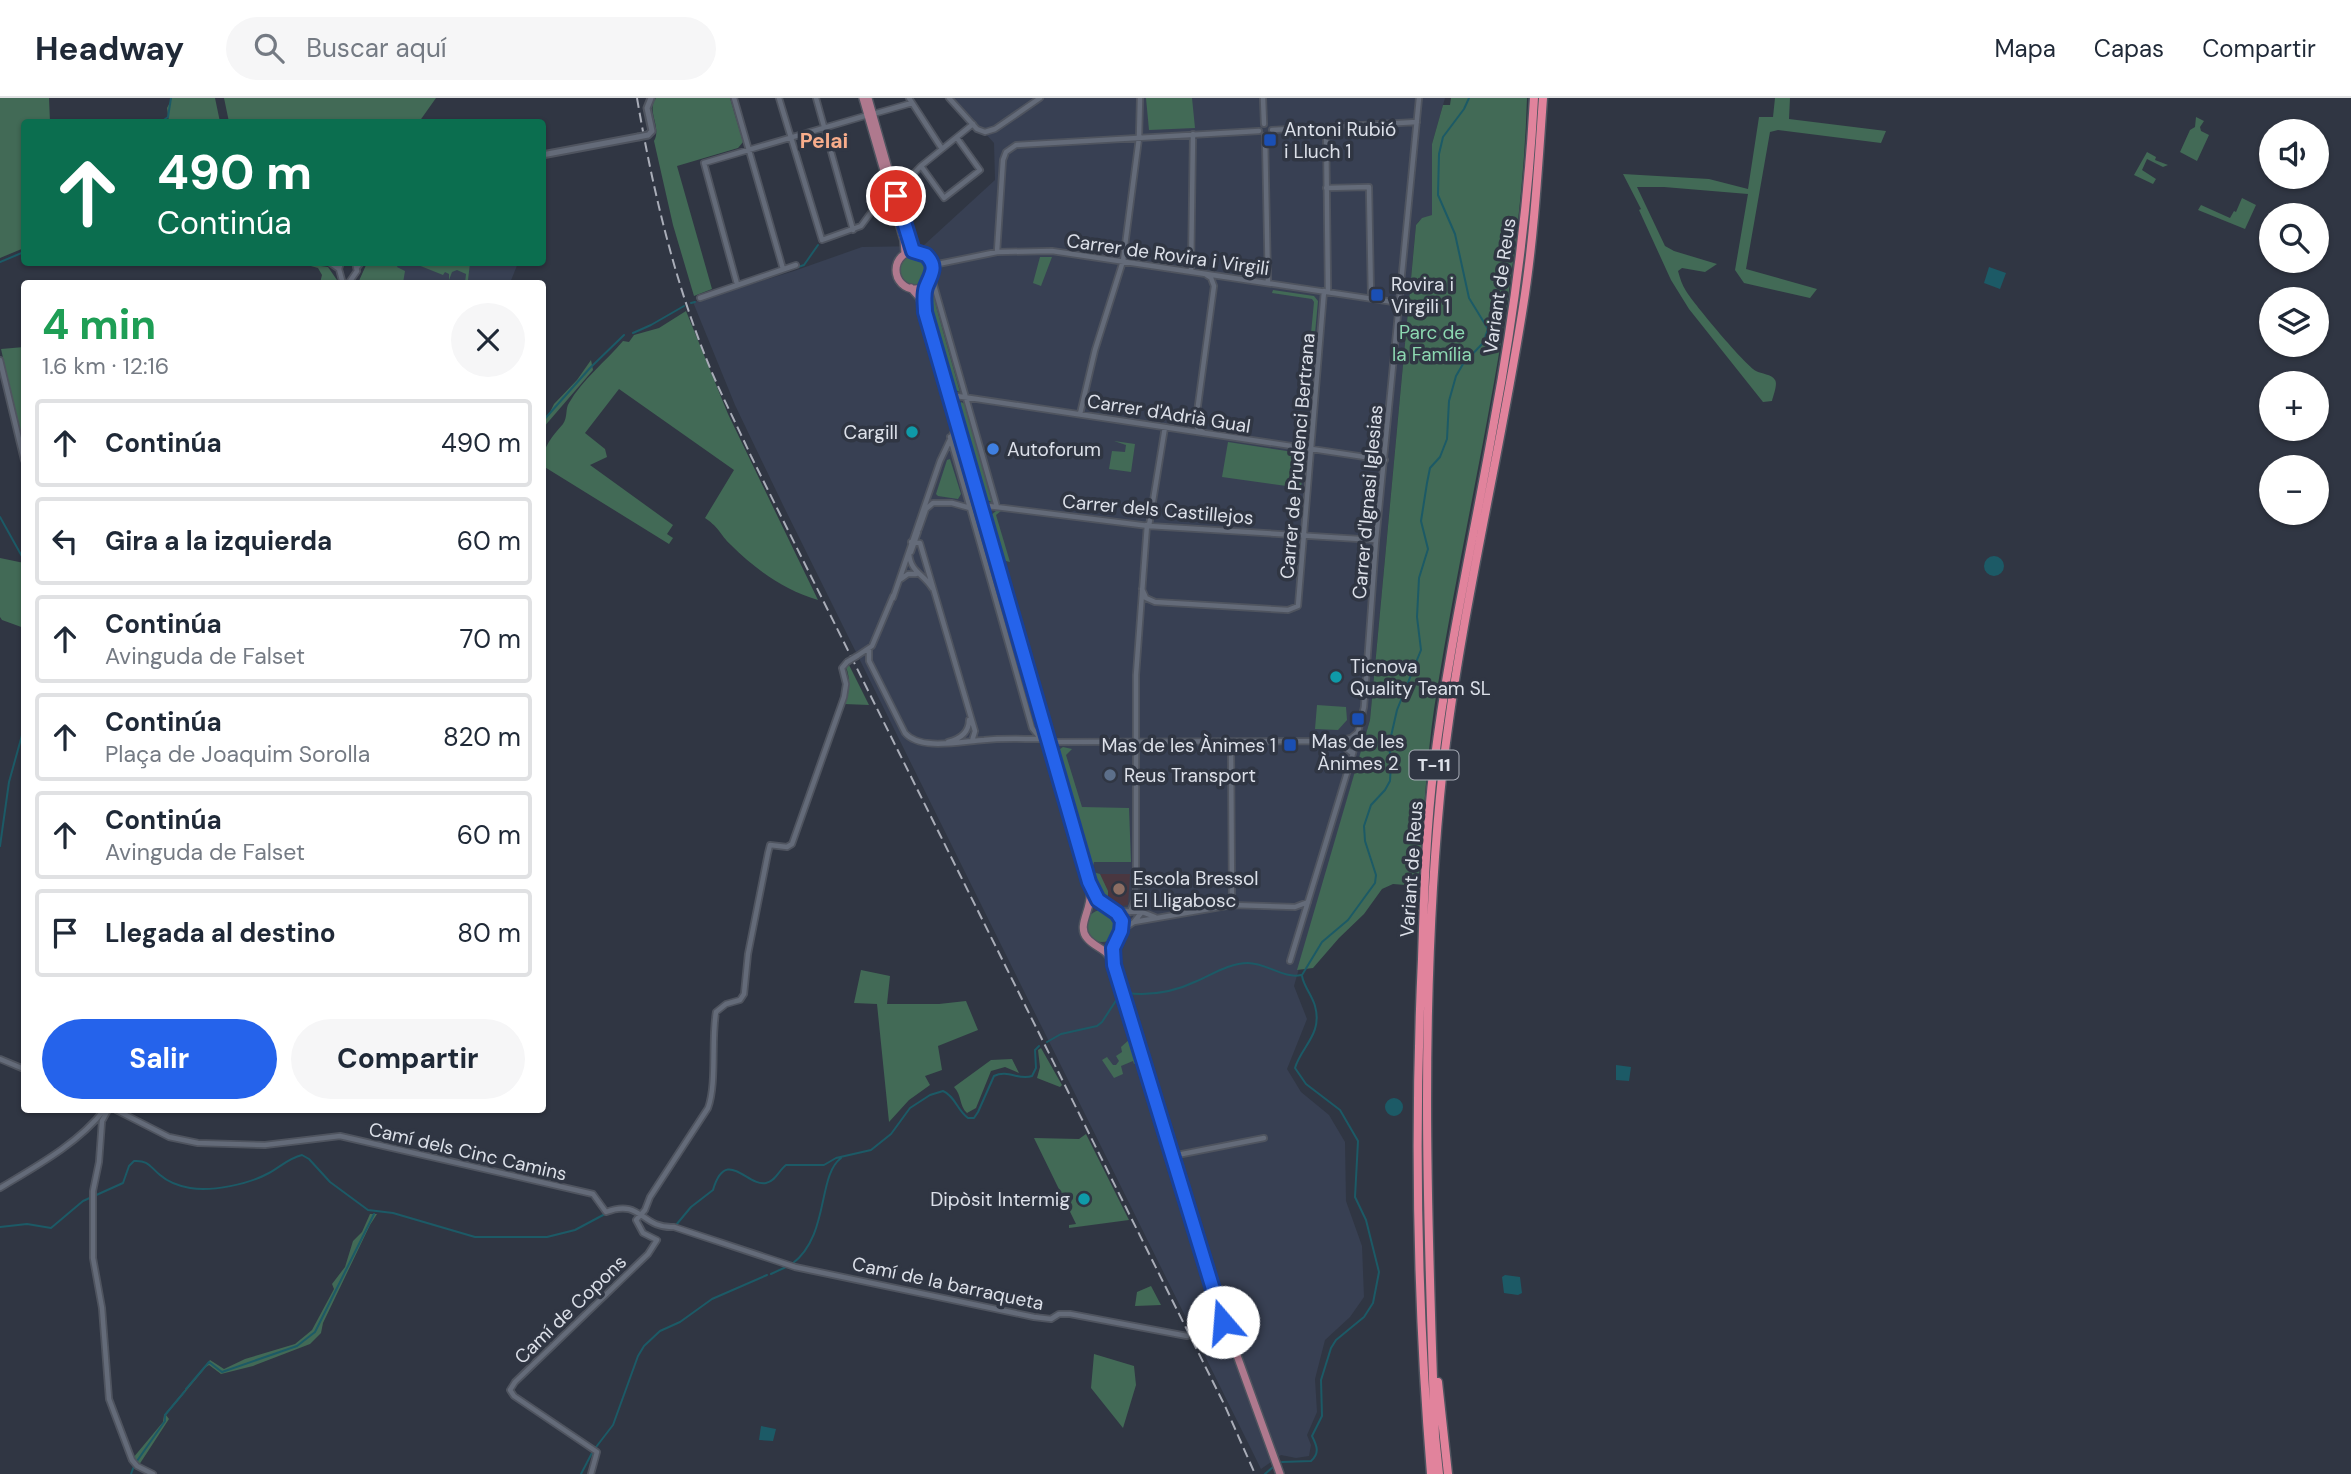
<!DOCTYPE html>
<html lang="es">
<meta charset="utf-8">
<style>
:root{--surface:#fff;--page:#f6f6f7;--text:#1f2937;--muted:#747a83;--line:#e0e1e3;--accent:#2563eb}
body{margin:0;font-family:"DM Sans",sans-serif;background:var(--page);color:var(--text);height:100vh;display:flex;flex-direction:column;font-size:26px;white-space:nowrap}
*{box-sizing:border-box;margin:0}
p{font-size:23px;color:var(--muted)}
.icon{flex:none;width:38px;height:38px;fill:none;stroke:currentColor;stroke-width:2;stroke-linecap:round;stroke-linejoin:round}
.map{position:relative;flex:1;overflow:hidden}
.side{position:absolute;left:21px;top:182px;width:525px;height:833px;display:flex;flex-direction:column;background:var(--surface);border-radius:7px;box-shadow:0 2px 5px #0004}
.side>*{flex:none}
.guide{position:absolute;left:21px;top:21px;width:525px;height:147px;border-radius:7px;box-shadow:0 2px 5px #0004;background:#0b6e4f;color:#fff;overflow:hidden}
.tools{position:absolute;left:2259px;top:21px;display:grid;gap:14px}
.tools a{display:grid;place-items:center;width:70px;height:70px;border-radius:50%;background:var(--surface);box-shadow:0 2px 5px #0004;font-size:35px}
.pin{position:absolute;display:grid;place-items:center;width:60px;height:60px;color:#fff;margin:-30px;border:4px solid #fff;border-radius:50%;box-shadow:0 2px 7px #0007}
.me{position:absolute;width:77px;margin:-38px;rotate:342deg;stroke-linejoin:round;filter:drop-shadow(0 0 5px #0008)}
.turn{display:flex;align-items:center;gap:24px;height:147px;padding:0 21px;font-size:32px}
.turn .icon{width:91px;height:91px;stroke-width:2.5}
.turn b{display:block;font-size:49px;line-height:60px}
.round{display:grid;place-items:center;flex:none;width:74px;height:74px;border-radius:37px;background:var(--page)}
.overview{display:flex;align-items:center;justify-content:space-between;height:119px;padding:0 21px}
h1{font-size:42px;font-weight:700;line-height:52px;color:#1e9e55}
.primary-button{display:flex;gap:14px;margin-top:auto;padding:14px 21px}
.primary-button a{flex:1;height:80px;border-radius:42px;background:var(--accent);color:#fff;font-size:28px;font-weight:700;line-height:80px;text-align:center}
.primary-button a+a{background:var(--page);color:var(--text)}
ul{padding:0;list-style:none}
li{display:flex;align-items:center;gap:21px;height:88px;margin:0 14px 10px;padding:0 7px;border:4px solid var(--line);border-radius:7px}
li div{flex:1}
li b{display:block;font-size:26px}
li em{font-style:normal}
header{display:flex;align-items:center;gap:42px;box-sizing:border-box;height:98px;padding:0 35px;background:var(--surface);border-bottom:2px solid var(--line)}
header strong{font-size:33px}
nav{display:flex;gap:38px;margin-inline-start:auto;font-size:24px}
.search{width:490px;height:63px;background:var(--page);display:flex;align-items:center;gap:18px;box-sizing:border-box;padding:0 24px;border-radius:38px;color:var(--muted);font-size:26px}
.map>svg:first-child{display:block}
</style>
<header>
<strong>Headway</strong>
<div class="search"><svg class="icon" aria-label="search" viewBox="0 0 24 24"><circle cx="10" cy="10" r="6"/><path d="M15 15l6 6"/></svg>Buscar aquí</div>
<nav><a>Mapa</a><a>Capas</a><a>Compartir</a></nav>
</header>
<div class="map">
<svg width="2351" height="1376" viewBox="0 0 2351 1376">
<rect width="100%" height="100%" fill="#303643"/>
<path fill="#384053" d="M953 0H1445L1432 46V117L1419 123 1416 127 1370 622 1294 888 1307 921 1287 971 1301 994 1329 1017 1345 1044 1346 1103 1362 1148 1364 1199 1350 1219 1325 1242 1315 1281 1317 1314 1307 1337 1311 1347 1309 1358 1296 1360 1281 1357 1261 1371 783 407 735 307 693 204 794 173 862 149 923 148 995 82 994 45Z
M367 165H518L510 185 358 186Z"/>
<path fill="#4a3740" d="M1100 776H1130L1128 807 1122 808 1109 802Z"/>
<path fill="#426a56" d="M0 0H49L50 24H24V150L0 160Z
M172 0H215L220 24H169L167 10Z
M224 0H436L419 24H229Z
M656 0H730L743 44 738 50 677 68 712 191 694 198 673 127 654 43C662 29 646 13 656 0Z
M1146 0H1192L1195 30 1149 32Z
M1451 0H1527C1521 200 1469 395 1437 592 1426 657 1424 723 1418 788L1393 786 1382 791 1364 816 1339 840 1313 870 1297 872 1370 622 1416 127 1422 120 1432 117V46L1443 7H1450Z
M1775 0H1790L1789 21 1886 33 1881 45 1778 32 1770 34 1746 171 1817 191 1810 200 1744 185 1735 172 1748 96 1664 89H1637L1665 148 1674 153 1717 166 1705 174 1682 170 1678 173C1680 180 1682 187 1686 193 1694 206 1745 267 1756 273 1761 276 1772 276 1775 282 1778 286 1773 298 1772 303L1763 304 1689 211 1671 182 1639 112 1641 111 1623 76 1709 81 1748 91 1759 19H1773Z
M2196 19 2204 23 2200 29 2201 33 2209 37 2197 63 2180 54 2190 32 2195 29Z
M2147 54 2156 59 2155 62 2168 67 2163 69 2147 61 2142 72 2156 81 2153 86 2134 77Z
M2242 100 2256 107 2245 131 2198 112 2201 107 2230 120 2234 113 2236 114Z
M900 172a15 15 0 1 1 30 0a15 15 0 1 1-30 0Z
M1040 159H1052L1041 188 1033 185Z
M420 164 470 165 468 182 477 185H465L466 176 457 172 452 174 449 182V176L445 174 443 177 418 167Z
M300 165 328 169 339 185H320L322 177 318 170Z
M367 165H399L397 169 405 173 403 185H358Z
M933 188 936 208 960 294 951 290 928 208V193Z
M1273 192 1314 198 1318 203 1314 246H1310L1314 204 1312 201 1272 195Z
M686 213 728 316 818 502C784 492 755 471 731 447 719 436 721 431 705 420L734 372 619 291 585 335 605 351 607 359 590 367 673 427 667 436 673 440 669 446 543 368C542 349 551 340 563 326 568 319 565 311 569 305 582 282 606 263 623 243L629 244 634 237 659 230Z
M24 249V352L1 251Z
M591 262 593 272 543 330V321L549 316 554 306 577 282Z
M961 304 965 306 992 404 984 401 958 312Z
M1114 343 1135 346 1131 374 1109 371 1112 353 1125 354 1126 347Z
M1228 344 1300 355 1304 364 1301 390 1222 379Z
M950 361 961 396 958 401 938 398 936 396 947 362Z
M996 413H1001L996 417 1010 464 1002 462 990 418Z
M0 460 24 465V530L2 522 0 519Z
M848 565 869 607 844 606C849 592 851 583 846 569Z
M1317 607 1346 609 1347 622 1338 632 1315 631Z
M1063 649 1072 651 1066 657 1082 709 1129 710 1131 764H1094L1093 768 1090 769 1057 653Z
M1093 774 1100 776 1108 793V803L1099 796Z
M1086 828a16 16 0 1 1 32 0a16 16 0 1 1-32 0Z
M861 872 890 878 887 906H939L966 903 978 932 938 948 942 972 925 978 930 987 909 1002 889 1024 877 906 854 905Z
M1130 941 1137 965 1134 966 1133 963 1121 968 1123 976 1114 980 1102 962 1107 959 1113 967H1116L1119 963 1116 958 1122 954 1121 949Z
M1041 950 1062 987 1060 989 1037 980 1040 969 1038 952Z
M1012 961 1019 975 1005 969 991 973 976 1010 967 1015C959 1008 962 997 954 989L991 962Z
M1086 1036 1129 1122 1069 1130V1127L1076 1126 1034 1040 1079 1041Z
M370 1116H377L370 1127 323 1225 321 1235 310 1246 253 1268 221 1276 209 1267 206 1269 166 1317 169 1321 139 1367 133 1360 163 1324 164 1317 210 1262 224 1271 245 1261 295 1246 306 1237 312 1232 334 1191 332 1186 345 1169 353 1143 362 1134Z
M1151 1188 1161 1207 1135 1208 1137 1194Z
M1094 1256 1134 1268 1136 1287 1123 1330 1091 1290Z"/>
<path fill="#1c5a66" d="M1989 169 2006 175 2000 191 1984 185Z
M1984 468a10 10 0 1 1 20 0a10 10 0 1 1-20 0Z
M1616 967 1631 969 1629 983 1616 982Z
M1385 1009a9 9 0 1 1 18 0a9 9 0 1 1-18 0Z
M1505 1177 1520 1179 1522 1195 1518 1197 1504 1195 1502 1179Z
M761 1328 776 1331 773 1343 759 1342Z"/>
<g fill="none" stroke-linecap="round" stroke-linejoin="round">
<path stroke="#1c5a66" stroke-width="2" d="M161 24 168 19 171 0
M0 164 24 154
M798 169 804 167 818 147
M691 205 695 204
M633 235 651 227 684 208
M542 324 590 270 624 237
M0 419 24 462
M0 748 9 684 24 630
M1302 877 1322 844 1348 822 1375 785 1376 777 1365 743 1364 728 1371 707 1385 692 1390 683 1391 665 1389 647 1397 612 1421 552 1417 519 1419 480 1428 451 1421 423 1427 385 1430 370 1440 359 1447 341 1449 303 1456 278 1463 266 1483 245 1488 231 1469 200 1455 136 1438 97 1439 56 1443 39 1464 11 1469 0
M1127 895C1152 898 1174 894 1197 883 1213 876 1230 865 1248 865 1266 865 1284 881 1301 877
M1047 944 1061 936 1097 928 1102 924 1119 898
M645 1122 661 1130
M676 1127 691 1109 713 1092C726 1048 747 1089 766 1085 776 1083 779 1072 786 1067H824L836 1060 871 1052 891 1036 910 1010 930 997 943 993C955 998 957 1012 968 1020H974L978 1014 994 978C1008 971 1019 983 1032 978L1036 970 1035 952 1039 948
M0 1129 27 1126 51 1130 83 1103 123 1085 129 1068 134 1063C149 1062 150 1069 160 1077 168 1084 179 1088 190 1090 212 1094 249 1086 269 1075 280 1069 289 1060 302 1057L309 1061 330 1084 368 1112 393 1115 475 1139H547L575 1132 605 1116
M792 1166C830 1137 817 1078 841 1060
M771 1176 786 1169
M186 1291 209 1264 222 1274 297 1248 315 1234 374 1116
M137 1363 165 1323V1317L185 1293
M1282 1364 1311 1363C1320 1355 1317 1348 1312 1338L1322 1318 1321 1282 1331 1250 1336 1242 1364 1219 1373 1205 1379 1174 1366 1122 1355 1099 1358 1043 1340 1012 1306 986 1295 970C1301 949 1323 936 1315 908 1312 897 1304 889 1302 878
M131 1376 134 1368
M581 1376 593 1353 613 1327 638 1258 644 1248 660 1233 680 1224 712 1201 767 1177
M1265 1376 1273 1369"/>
<defs>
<path id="minor" d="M734 0 783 171
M779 0 822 142 861 128 889 90
M816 0 853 132
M909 0 942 51
M949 0 977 31 985 34 995 31 1040 0
M1263 0 1264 26
M873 16 912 5
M1326 29 1328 194
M1272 32 1417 24
M1265 38 1268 184
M921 68 944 100 980 72 957 40
M1326 90 1369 89 1371 200
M896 94 921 68 973 26
M997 154 1003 62 1006 54 1016 47 1259 33
M329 164 339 171
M341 164 339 171 343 186
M933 167 997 154 1052 153 1400 205
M1191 173 1193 36
M932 180 997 409
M348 186 357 173 355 164
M737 186 704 65 868 17
M700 200 796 167
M0 262 24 362
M950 297 1385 362
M1080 316 1095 252 1123 163 1139 40 1140 0
M1203 334 1197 329 1196 322 1214 188 1211 180 1205 176
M950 339 1032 630 1041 641
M980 407 1149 428 1376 442
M1149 428 1165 329
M919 431 926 411 933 405H952L970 410
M911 444 920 445 975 633 972 643
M911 454 918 434
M909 455C910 474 924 476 932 490
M901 481 908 476H916
M1142 491 1146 500 1155 504 1288 512 1298 508 1324 193
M893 500 940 363 957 327
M869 552V563L905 635C920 653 963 643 984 642 1002 640 1021 641 1039 641
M857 558 872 548 893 498
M948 644C960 641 969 635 969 622
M1049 644 1336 643 1351 640 1357 635
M1231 644 1232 807
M1337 644 1352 655
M1116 813 1142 814 1155 819
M1130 814 1136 799V577L1147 427
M1134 824 1232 807 1295 809 1308 804
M1122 832 1134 824 1141 815
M1290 863 1353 655 1364 609 1376 442 1419 0
M0 961 24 971
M108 1012 102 1023 99 1064 93 1093V1160L102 1210 109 1301 132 1362 137 1368 153 1376
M116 1012 169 1039 198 1045 265 1047 340 1038 593 1096 606 1114C642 1100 641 1131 674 1129L795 1169 1034 1219 1051 1221 1059 1216H1070L1187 1238
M1172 1058 1264 1040
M0 1090C35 1069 79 1045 104 1012
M1196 1240 1232 1246
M591 1376 597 1354 514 1298 510 1292 515 1284 648 1156 657 1142 643 1135 636 1122 645 1112 650 1099 708 1010C717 985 711 943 716 914L726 906 740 902 744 896 748 856 768 755 770 747 787 749 792 746 844 599 846 586 842 570 847 564"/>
<path id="tertiary" d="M648 37 652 33 647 10 651 0
M542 57 638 39
M357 169 361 164"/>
<path id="primary" d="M863 0 904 142 905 156
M868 0 896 99
M905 127 913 153
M896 172a19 19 0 1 1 38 0a19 19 0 1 1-38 0Z
M911 190 919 199 925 214 1089 784 1098 802 1117 815 1122 823 1121 833 1113 850 1114 867 1205 1169 1280 1376
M1090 792C1093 811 1076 827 1087 840 1095 850 1105 849 1112 863"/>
<path id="motorway" d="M1438 1284 1448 1376
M1431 1376C1417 1205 1414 1033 1422 861 1424 797 1426 731 1434 667 1448 552 1474 438 1494 324 1514 217 1528 109 1534 0
M1439 1376 1435 1338C1427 1115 1419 891 1443 669 1461 514 1499 362 1523 209 1534 140 1538 70 1543 0"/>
</defs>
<use href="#minor" stroke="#4f545f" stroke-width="8"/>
<use href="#tertiary" stroke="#4f545f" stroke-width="9"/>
<use href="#primary" stroke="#4f545f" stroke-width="10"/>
<use href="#motorway" stroke="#4f545f" stroke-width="11"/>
<use href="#minor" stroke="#646b79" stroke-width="4.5"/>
<use href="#tertiary" stroke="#646b79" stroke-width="5"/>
<use href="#primary" stroke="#af798e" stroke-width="7"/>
<use href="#motorway" stroke="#e1839c" stroke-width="8"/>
<path stroke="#a9adb8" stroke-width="2" stroke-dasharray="10 5" stroke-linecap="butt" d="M637 0C652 88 673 178 706 260 719 293 736 325 751 358L1225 1308 1255 1376"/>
<defs>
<path id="minor-bridge" d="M847 564 857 558"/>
<path id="tertiary-bridge" d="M638 39 648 37"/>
</defs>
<use href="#minor-bridge" stroke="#4f545f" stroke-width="8" stroke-linecap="butt"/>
<use href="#tertiary-bridge" stroke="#4f545f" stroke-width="9" stroke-linecap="butt"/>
<use href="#minor-bridge" stroke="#646b79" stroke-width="4.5"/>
<use href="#tertiary-bridge" stroke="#646b79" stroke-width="5"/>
</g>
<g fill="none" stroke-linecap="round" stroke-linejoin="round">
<defs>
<path id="route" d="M896 98 913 153 926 157C938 169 931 176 926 189 923 197 925 206 925 214L1089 784 1098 802 1117 815 1122 823 1121 833 1113 850 1114 867 1223 1224"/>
</defs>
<use href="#route" stroke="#184099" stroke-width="18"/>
<use href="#route" stroke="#2563eb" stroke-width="12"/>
</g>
<g fill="#1a4fb4" stroke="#303643" stroke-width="2.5">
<rect x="1263" y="35" width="14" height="14" rx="3.5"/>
<rect x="1370" y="190" width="14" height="14" rx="3.5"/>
<rect x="1351" y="614" width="14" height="14" rx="3.5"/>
<rect x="1283" y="640" width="14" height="14" rx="3.5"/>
</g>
<g fill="#0f9aa8" stroke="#303643" stroke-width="2.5">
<circle cx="912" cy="334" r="7"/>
<circle cx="1336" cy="579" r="7"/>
<circle cx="1084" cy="1101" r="7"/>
</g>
<circle fill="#3f7fe0" stroke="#303643" stroke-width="2.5" cx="993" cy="351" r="7"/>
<circle fill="#5c6f8a" stroke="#303643" stroke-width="2.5" cx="1110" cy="677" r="7"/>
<circle fill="#8d6e63" stroke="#303643" stroke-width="2.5" cx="1119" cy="791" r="7"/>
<g text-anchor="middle" stroke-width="7" stroke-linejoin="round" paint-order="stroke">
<rect fill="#303643" stroke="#a8adb7" stroke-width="2" x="1409.5" y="652.5" width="49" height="29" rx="5"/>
<g font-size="18" font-weight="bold" fill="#dce0e9">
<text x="1434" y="673">T-11</text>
</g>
<g font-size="19" fill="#dce0e9" stroke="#303643" text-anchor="start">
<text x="1284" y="38">Antoni Rubió<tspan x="1284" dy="22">i Lluch 1</tspan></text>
<text x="1391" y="193">Rovira i<tspan x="1391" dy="22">Virgili 1</tspan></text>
<text x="898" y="341" text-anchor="end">Cargill</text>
<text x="1007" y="358">Autoforum</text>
<text x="1350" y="575">Ticnova<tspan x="1350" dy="22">Quality Team SL</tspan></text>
<text x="1358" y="650" text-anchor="middle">Mas de les<tspan x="1358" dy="22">Ànimes 2</tspan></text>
<text x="1276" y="654" text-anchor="end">Mas de les Ànimes 1</text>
<text x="1124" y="684">Reus Transport</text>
<text x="1133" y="787">Escola Bressol<tspan x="1133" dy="22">El Lligabosc</tspan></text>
<text x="1070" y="1108" text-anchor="end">Dipòsit Intermig</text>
</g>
<g font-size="19" fill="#dce0e9" stroke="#303643">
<text transform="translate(1168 156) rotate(8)" y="7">Carrer de Rovira i Virgili</text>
<text transform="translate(1499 188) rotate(-82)" y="7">Variant de Reus</text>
<text transform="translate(1169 315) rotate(9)" y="7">Carrer d'Adrià Gual</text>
<text transform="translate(1297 358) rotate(-85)" y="7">Carrer de Prudenci Bertrana</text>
<text transform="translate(1367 404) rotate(-85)" y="7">Carrer d'Ignasi Iglesias</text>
<text transform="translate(1158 411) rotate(5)" y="7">Carrer dels Castillejos</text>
<text transform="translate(1411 771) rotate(-86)" y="7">Variant de Reus</text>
<text transform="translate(468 1053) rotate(13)" y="7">Camí dels Cinc Camins</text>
<text transform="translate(948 1185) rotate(12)" y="7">Camí de la barraqueta</text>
<text transform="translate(570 1211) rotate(-44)" y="7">Camí de Copons</text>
</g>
<g font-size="19" fill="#8cd8b1" stroke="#303643">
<text x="1432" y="241">Parc de<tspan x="1432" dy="22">la Família</tspan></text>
</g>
<g font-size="21" font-weight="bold" fill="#f8ad8b" stroke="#303643">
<text x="824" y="50">Pelai</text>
</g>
</g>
</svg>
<div class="tools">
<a><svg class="icon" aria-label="sound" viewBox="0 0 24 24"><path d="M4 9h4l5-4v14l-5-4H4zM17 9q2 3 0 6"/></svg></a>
<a><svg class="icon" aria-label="search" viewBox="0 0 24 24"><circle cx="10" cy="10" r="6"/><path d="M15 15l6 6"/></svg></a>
<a><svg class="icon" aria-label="layers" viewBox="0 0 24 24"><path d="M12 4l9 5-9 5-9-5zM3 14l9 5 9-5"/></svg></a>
<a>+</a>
<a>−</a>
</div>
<div class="pin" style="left:896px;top:98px;background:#d93025"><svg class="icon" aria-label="arrive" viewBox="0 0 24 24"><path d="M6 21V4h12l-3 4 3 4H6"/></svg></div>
<svg class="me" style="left:1223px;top:1224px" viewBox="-20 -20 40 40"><circle r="19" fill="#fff"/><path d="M0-13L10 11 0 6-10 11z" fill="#2563eb"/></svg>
<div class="guide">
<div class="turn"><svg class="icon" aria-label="ahead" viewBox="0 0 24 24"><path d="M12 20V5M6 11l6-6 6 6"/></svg><div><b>490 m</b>Continúa</div></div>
</div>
<section class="side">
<div class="overview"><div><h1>4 min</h1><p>1.6 km · 12:16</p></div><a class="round"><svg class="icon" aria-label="close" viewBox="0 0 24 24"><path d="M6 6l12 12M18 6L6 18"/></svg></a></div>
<ul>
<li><svg class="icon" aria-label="ahead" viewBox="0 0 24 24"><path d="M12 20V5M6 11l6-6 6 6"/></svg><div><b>Continúa</b></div><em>490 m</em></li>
<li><svg class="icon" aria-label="left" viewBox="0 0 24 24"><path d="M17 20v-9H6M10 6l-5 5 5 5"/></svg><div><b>Gira a la izquierda</b></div><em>60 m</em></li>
<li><svg class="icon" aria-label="ahead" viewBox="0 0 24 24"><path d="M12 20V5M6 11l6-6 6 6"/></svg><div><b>Continúa</b><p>Avinguda de Falset</p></div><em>70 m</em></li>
<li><svg class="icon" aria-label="ahead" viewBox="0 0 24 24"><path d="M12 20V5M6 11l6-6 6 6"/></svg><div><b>Continúa</b><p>Plaça de Joaquim Sorolla</p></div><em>820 m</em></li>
<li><svg class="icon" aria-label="ahead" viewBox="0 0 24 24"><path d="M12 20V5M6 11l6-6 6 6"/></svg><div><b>Continúa</b><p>Avinguda de Falset</p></div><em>60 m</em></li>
<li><svg class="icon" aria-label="arrive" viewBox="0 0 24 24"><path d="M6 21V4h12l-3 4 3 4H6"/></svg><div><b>Llegada al destino</b></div><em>80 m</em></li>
</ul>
<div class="primary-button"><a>Salir</a><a>Compartir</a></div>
</section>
</div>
